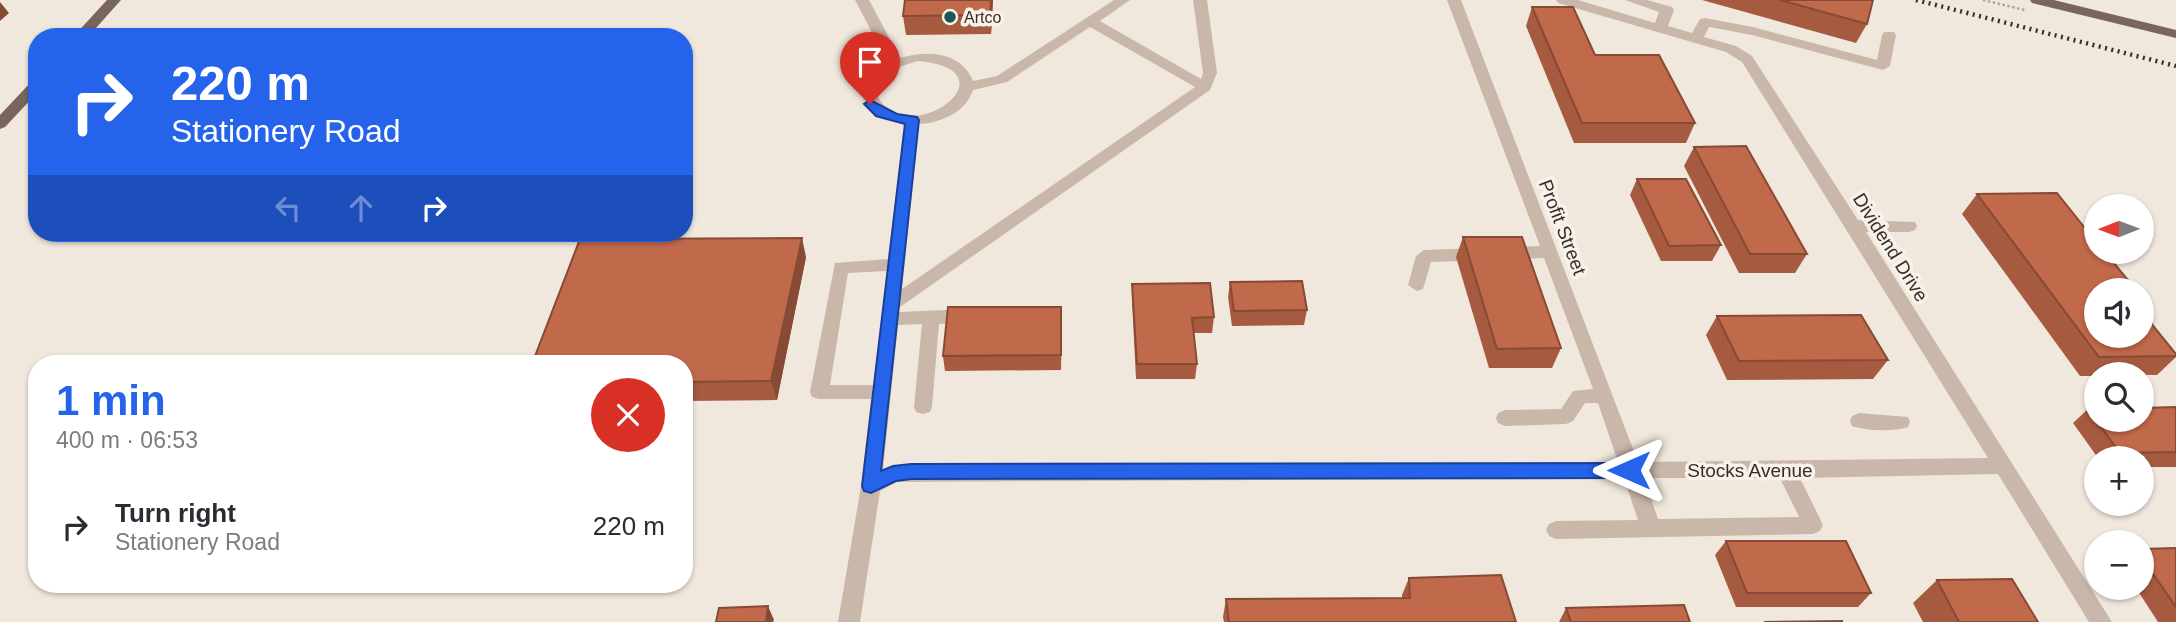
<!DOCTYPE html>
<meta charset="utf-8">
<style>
:root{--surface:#fff;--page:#f7f7f7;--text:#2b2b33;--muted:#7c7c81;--accent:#2563eb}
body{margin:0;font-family:Arial,sans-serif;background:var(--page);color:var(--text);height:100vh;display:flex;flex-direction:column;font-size:26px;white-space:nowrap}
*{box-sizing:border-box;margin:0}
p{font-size:23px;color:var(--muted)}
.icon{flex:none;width:38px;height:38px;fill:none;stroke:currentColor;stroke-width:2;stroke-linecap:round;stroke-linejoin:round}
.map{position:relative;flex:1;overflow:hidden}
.side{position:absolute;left:28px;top:355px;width:665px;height:238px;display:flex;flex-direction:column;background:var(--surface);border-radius:28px;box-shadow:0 2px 5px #0004}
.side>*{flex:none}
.hud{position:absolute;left:28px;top:28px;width:665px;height:214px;border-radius:28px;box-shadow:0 2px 5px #0004;background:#2563eb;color:#fff;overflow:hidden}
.needle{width:46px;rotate:269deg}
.fabs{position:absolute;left:2084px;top:194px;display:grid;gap:14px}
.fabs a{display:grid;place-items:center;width:70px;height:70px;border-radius:50%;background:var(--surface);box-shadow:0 2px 5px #0004;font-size:35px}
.pin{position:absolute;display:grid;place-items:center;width:60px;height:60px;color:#fff;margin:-72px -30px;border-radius:50% 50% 50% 0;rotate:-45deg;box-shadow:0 0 7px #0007}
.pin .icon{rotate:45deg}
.me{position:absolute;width:77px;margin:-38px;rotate:270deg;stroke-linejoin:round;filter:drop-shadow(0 0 5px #0008)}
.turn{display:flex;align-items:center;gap:24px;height:147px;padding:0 28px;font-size:32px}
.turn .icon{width:91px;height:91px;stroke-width:2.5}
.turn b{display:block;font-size:49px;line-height:60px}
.lanes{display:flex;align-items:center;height:66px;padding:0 28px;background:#0003;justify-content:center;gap:35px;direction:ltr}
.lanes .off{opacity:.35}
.round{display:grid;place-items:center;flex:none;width:74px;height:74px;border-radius:37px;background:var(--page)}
.overview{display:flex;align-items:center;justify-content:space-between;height:119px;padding:0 28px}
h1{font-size:42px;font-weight:700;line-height:52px;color:var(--accent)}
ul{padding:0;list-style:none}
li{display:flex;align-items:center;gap:21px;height:105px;padding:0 28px}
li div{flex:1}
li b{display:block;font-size:26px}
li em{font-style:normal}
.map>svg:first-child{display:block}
</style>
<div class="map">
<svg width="2176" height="622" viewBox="0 0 2176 622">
<rect width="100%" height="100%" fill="#f1e8dd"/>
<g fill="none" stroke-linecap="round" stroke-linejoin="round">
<path stroke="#b5a294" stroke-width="2.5" stroke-dasharray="2.5 2.5" stroke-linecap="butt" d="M1983 0 2025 10"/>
<path fill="#c9b8a9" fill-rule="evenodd" d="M855 0H869L900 58C926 50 961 51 973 81L997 76 1114 0H1130L1100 21 1201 79 1203 73 1193 0H1207L1217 73 1210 90 900 307 899 312 970 309 976 311 979 316 976 321 939 324 932 407 930 412 923 414 916 412 914 407 922 324 898 325 883 470 911 464 1618 462 1598 403H1585L1573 421 1566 424 1505 426 1498 423 1496 418 1498 413 1505 410 1561 409 1573 391 1593 389 1544 258 1431 262 1423 289 1417 291 1408 285 1416 256 1424 250 1540 246 1447 0H1461L1638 462 1988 458 1742 62 1726 52 1558 3 1556 0H1578L1655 23 1659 12 1625 0H1647L1672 7 1674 10 1668 26 1692 33 1700 19 1705 18 1753 27 1877 60 1882 35 1884 32H1894L1896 35 1890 66 1883 70 1752 35 1709 27 1704 37 1736 46 1752 56 1858 220 1915 222 1917 226 1915 230 1909 232H1866L2112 622H2089L1998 474 1800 478 1823 525 1820 531 1813 534 1556 539 1549 536 1546 530 1549 524 1556 521 1638 520 1624 478 896 482 880 491 860 622H838L861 486 871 399H819L812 397 810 392 835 263 888 259 904 124C882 118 869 112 860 91L867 74 887 61ZM1090 27 1195 87 902 289 919 124C941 123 966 112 973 90L1007 82ZM918 61C1021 70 903 158 875 91 881 70 899 67 918 61ZM887 271 873 385H830L848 273ZM1644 478H1780L1799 517 1658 519Z
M1859 413 1908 417 1910 422 1908 427C1893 432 1867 431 1852 426L1850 421 1852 416Z"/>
<path fill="#78655b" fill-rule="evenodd" d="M107 0H121L88 37H73Z
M2030 0H2054L2176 30V38L2032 3Z
M37 80V93L5 127 0 129V115L32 81Z"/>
<path stroke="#372d29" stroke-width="4.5" stroke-dasharray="2 4.5" stroke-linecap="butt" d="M1916 0 2176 66"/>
</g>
<path fill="#a65a40" d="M993 0 991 34 906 35 903 16Z
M1702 0H1873L1867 24 1856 43Z
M1532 7 1595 55 1695 123 1686 143H1574L1526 26Z
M1694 147 1807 254 1795 273H1739L1684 166Z
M1637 179 1721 245 1712 261H1661L1630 195Z
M1977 194 2142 336V297L2151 308 2145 315 2176 354V357L2157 375 2096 374V376H2080L1962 214Z
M1463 237 1561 348 1552 368H1489L1456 257Z
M806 257 777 400 684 401V364Z
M1230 282 1307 310 1304 325 1232 326 1228 297Z
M1132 284 1214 317 1212 333H1194L1197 364 1195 379H1136L1132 300Z
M1717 316 1888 360 1873 379 1727 380 1706 335Z
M1062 322 1061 370 945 371 943 356Z
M2176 407V467H2142V458H2098L2073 423 2088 409Z
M1726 541 1871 593 1858 607H1736L1715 555Z
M2176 548V622H2158L2136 588H2142V549Z
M1409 578 1516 622H1224L1223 617 1226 599 1402 598V595Z
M1937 580 2038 622H1923L1913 603Z
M1566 608 1690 622H1559Z"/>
<path fill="#874a34" d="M991 0H993L991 34 990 15Z
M0 2 9 13 0 21Z
M802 238 806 257 777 400 771 381Z
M768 606 774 620 773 622H766Z"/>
<path fill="#c1694b" stroke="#874a34" stroke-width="2" d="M905 0H991L990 15 903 16Z
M1780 0H1873L1867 24Z
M1532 7H1573L1595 55H1659L1695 123H1582Z
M1746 146 1807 254H1750L1694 147Z
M1637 179H1686L1721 245 1669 246Z
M2057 193 2096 242V252H2105L2136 290H2096V336H2142V312L2176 354V356L2099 357 1977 194Z
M1463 237H1522L1561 348 1497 349Z
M802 238 771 381 684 382V364H532L580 239Z
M1302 281 1307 310 1234 311 1230 282Z
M1210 283 1214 317 1192 318 1197 364H1137L1132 284Z
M2142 297 2151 308 2142 309Z
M948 307H1061V355L943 356Z
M1861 315 1888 360 1739 361 1717 316Z
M2176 407V452L2120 453 2088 409 2096 408V420H2142V408Z
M1726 541H1846L1871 593H1747Z
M2176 548V607L2142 558V549Z
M1501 575 1516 622H1229L1226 599 1410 598 1409 578Z
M2012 579 2038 622H1959L1937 580Z
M1684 605 1690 622H1571L1566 608Z
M768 606 766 622H716L719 608Z
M1842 621V622H1764Z"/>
<path fill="#2563eb" stroke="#184099" stroke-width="2" d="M870 100 897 114 917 117 919 120 881 471 893 466 911 464 1629 463 1635 465 1638 470 1635 476 1629 478 911 479 896 481 871 493 864 491 862 486 905 124 876 116 864 104Z"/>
<circle fill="#205357" stroke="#f9f2ea" stroke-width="2.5" cx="950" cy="17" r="7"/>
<g text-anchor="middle" stroke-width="7" stroke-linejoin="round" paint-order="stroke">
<g font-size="16" fill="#372d29" stroke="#f9f2ea" text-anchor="start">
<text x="964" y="23">Artco</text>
</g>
<g font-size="19" fill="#372d29" stroke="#f9f2ea">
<text transform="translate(1563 227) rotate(69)" y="7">Profit Street</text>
<text transform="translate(1891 247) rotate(58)" y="7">Dividend Drive</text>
<text x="1750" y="477">Stocks Avenue</text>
</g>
</g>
</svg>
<div class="fabs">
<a><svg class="needle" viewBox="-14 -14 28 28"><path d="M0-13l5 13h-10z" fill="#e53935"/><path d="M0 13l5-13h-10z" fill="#7c7c81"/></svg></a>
<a><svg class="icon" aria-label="sound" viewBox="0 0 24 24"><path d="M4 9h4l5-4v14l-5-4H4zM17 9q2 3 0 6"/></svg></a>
<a><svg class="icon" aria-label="search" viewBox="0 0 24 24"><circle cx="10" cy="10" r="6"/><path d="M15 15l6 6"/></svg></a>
<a>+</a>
<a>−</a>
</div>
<div class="pin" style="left:870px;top:104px;background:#d93025"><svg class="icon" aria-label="arrive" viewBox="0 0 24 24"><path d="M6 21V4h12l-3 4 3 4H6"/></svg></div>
<svg class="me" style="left:1629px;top:470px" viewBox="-20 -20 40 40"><path d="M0-17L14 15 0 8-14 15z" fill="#2563eb" stroke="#fff" stroke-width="4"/></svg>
<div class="hud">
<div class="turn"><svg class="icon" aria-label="right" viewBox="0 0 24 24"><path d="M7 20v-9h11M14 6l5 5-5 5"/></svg><div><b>220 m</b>Stationery Road</div></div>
<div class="lanes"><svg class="icon off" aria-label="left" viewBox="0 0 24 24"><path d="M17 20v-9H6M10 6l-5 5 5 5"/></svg><svg class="icon off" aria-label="ahead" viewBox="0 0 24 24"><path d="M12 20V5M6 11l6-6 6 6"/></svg><svg class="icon" aria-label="right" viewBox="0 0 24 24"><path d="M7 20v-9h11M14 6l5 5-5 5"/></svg></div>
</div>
<section class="side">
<div class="overview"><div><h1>1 min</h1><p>400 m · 06:53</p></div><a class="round" style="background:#d93025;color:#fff"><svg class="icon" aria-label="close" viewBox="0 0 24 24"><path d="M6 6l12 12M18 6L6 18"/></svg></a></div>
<ul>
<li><svg class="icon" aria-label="right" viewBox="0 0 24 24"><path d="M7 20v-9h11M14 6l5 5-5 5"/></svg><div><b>Turn right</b><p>Stationery Road</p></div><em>220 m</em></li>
</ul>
</section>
</div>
